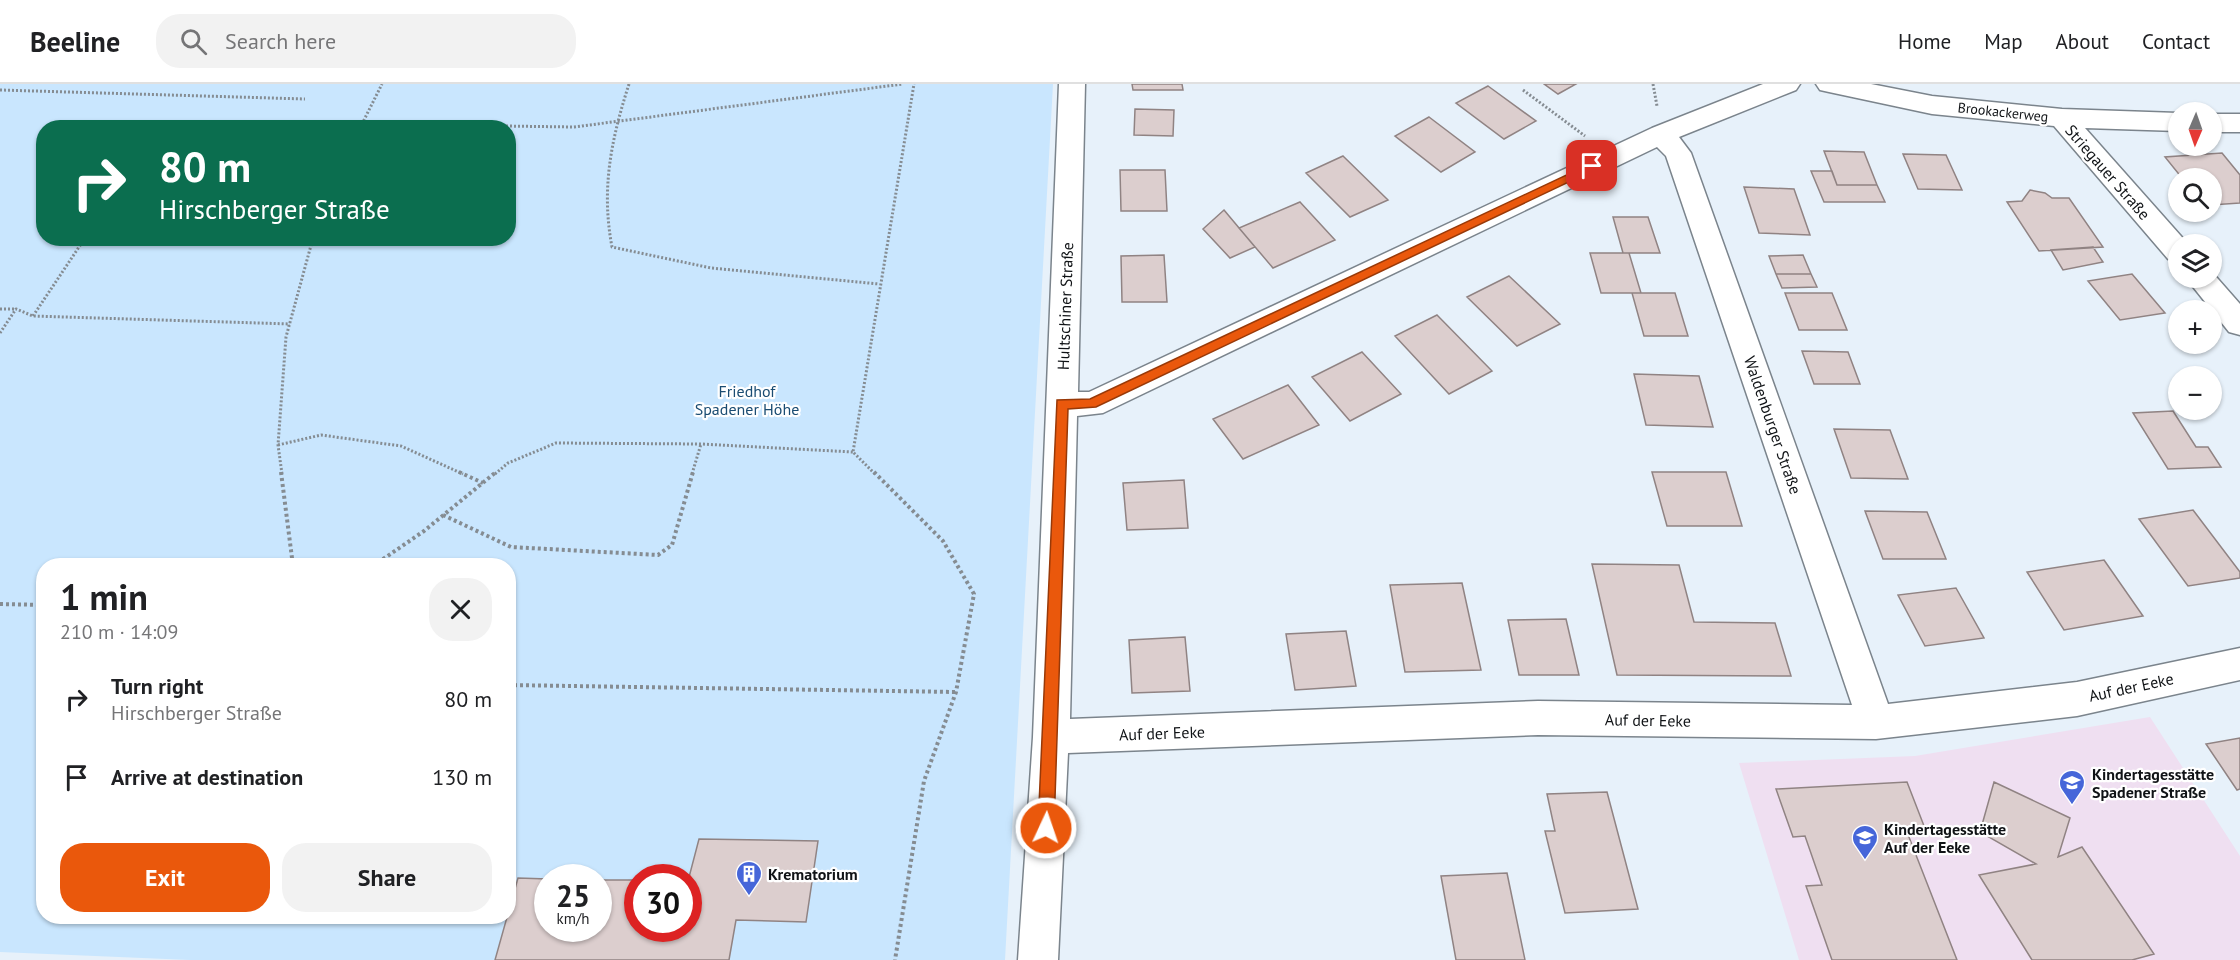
<!DOCTYPE html>
<meta charset="utf-8">
<style>
:root{--surface:#fff;--page:#f2f2f2;--text:#202124;--muted:#757577;--line:#e0e0e0;--accent:#ea580c}
body{margin:0;font-family:"PT Sans",sans-serif;background:var(--page);color:var(--text);height:100vh;display:flex;flex-direction:column;font-size:22px;white-space:nowrap}
*{box-sizing:border-box;margin:0}
p{font-size:20px;color:var(--muted)}
.icon{flex:none;width:33px;height:33px;fill:none;stroke:currentColor;stroke-width:2;stroke-linecap:round;stroke-linejoin:round}
.map{position:relative;flex:1;overflow:hidden}
.panel{position:absolute;left:36px;top:474px;width:480px;height:366px;display:flex;flex-direction:column;background:var(--surface);border-radius:24px;box-shadow:0 2px 4px #0004}
.panel>*{flex:none}
.hud{position:absolute;left:36px;top:36px;width:480px;height:126px;border-radius:24px;box-shadow:0 2px 4px #0004;background:#0b6e4f;color:#fff;overflow:hidden}
.needle{width:39px;rotate:182deg}
.fabs{position:absolute;left:2168px;top:18px;display:grid;gap:12px}
.fabs a{display:grid;place-items:center;width:54px;height:54px;border-radius:50%;background:var(--surface);box-shadow:0 2px 4px #0004;font-size:30px}
.speed{position:absolute;left:534px;top:780px;display:flex;gap:12px;font-size:30px;font-weight:700;text-align:center}
.speed>*{display:grid;place-content:center;width:78px;height:78px;border-radius:50%;background:var(--surface);box-shadow:0 2px 4px #0004;line-height:1}
.speed small{font-size:15px;font-weight:400}
.speed .limit{border:9px solid #d22;background:#fff;color:#111}
.pin{position:absolute;display:grid;place-items:center;width:51px;height:51px;color:#fff;margin:-26px;border-radius:12px;box-shadow:0 3px 9px #0006}
.me{position:absolute;width:66px;margin:-33px;rotate:3deg;stroke-linejoin:round;filter:drop-shadow(0 0 4px #0008)}
.turn{display:flex;align-items:center;gap:21px;height:126px;padding:0 24px;font-size:27px}
.turn .icon{width:78px;height:78px;stroke-width:2.5}
.turn b{display:block;font-size:42px;line-height:51px}
.round{display:grid;place-items:center;flex:none;width:63px;height:63px;border-radius:24px;background:var(--page)}
.overview{display:flex;align-items:center;justify-content:space-between;height:102px;padding:0 24px}
h1{font-size:36px;font-weight:700;line-height:45px}
.action{display:flex;gap:12px;margin-top:auto;padding:12px 24px}
.action a{flex:1;height:69px;border-radius:24px;background:var(--accent);color:#fff;font-size:24px;font-weight:700;line-height:69px;text-align:center}
.action a+a{background:var(--page);color:var(--text)}
ul{padding:0;list-style:none}
li{display:flex;align-items:center;gap:18px;height:78px;padding:0 24px}
li div{flex:1}
li b{display:block;font-size:22px}
li em{font-style:normal}
header{display:flex;align-items:center;gap:36px;box-sizing:border-box;height:84px;padding:0 30px;background:var(--surface);border-bottom:2px solid var(--line)}
header strong{font-size:28px}
nav{display:flex;gap:33px;margin-inline-start:auto;font-size:21px}
.search{width:420px;height:54px;background:var(--page);display:flex;align-items:center;gap:15px;box-sizing:border-box;padding:0 21px;border-radius:24px;color:var(--muted);font-size:22px}
.map>svg:first-child{display:block}
</style>
<header>
<strong>Beeline</strong>
<div class="search"><svg class="icon" aria-label="search" viewBox="0 0 24 24"><circle cx="10" cy="10" r="6"/><path d="M15 15l6 6"/></svg>Search here</div>
<nav><a>Home</a><a>Map</a><a>About</a><a>Contact</a></nav>
</header>
<div class="map">
<svg width="2240" height="876" viewBox="0 0 2240 876">
<rect width="100%" height="100%" fill="#e7f1fa"/>
<path fill="#efdff1" d="M2150 633 2240 772V876H1799L1739 679 1915 672Z"/>
<path fill="#c9e6fe" fill-rule="evenodd" d="M0 0H1053L1005 876H190L0 868ZM44 44H508V154H44ZM44 482H508V832H44ZM548 794H598V844H548ZM638 794H688V844H638Z"/>
<path fill="#dccece" stroke="#908383" stroke-width="1.5" d="M1132 0H1182L1183 6H1133Z
M1544 0H1576L1558 10Z
M1488 2 1536 37 1504 55 1456 19Z
M1135 25 1174 26 1173 52 1134 51Z
M1429 33 1475 68 1441 88 1395 52Z
M1824 67 1864 68 1877 101H1837Z
M2222 69 2240 91V119L2211 121V94H2182L2165 73Z
M1903 70 1946 71 1962 106 1918 105Z
M1343 72 1388 116 1350 133 1306 89Z
M1120 86H1165L1167 127H1121Z
M1811 87H1832L1837 101H1877L1885 118H1824Z
M1744 103 1794 105 1810 151 1759 149Z
M2030 106 2045 109 2052 114H2069L2103 163 2039 167 2007 118 2022 117Z
M1300 118 1335 156 1273 184 1239 144Z
M1224 126 1255 163 1230 174 1203 145Z
M1613 133H1648L1660 169H1623Z
M2093 163 2103 178 2063 186 2051 166Z
M1590 169H1629L1641 209H1601Z
M1164 171 1167 218H1122L1121 172Z
M1803 171 1811 190H1776L1769 172Z
M1776 190H1811L1817 203 1782 204Z
M2132 190 2165 229 2120 236 2088 197Z
M1509 192 1560 240 1517 262 1467 213Z
M1632 209H1675L1688 252H1644Z
M1785 209H1832L1847 246H1799Z
M1437 231 1492 287 1449 310 1395 252Z
M1802 267 1848 268 1860 300H1814Z
M1362 268 1401 310 1350 337 1312 293Z
M1634 290 1699 292 1713 343 1646 341Z
M1288 301 1319 341 1243 375 1213 335Z
M2173 327 2196 363H2208L2221 383 2168 385 2133 329Z
M1834 345 1890 346 1908 395 1851 394Z
M1652 388H1726L1742 442H1667Z
M1184 396 1188 444 1127 446 1123 399Z
M2193 426 2240 488V494L2188 502 2139 435Z
M1865 427 1927 428 1946 475H1883Z
M2104 476 2143 532 2064 546 2027 488Z
M1592 480 1679 481 1694 538 1775 539 1791 592 1617 591Z
M1462 499 1481 586 1405 588 1390 501Z
M1956 504 1984 554 1925 562 1898 511Z
M1566 535 1579 591H1519L1508 536Z
M1346 547 1356 602 1295 606 1286 550Z
M1185 553 1190 607 1132 609 1129 556Z
M2240 654V705L2237 706 2206 660Z
M1907 698 1926 747 1907 748 1957 876H1832L1806 802 1822 801 1805 752 1793 753 1776 705Z
M1994 698 2070 734 2058 773 2082 763 2154 870 2132 876H2032L1979 791 2036 780 1980 748Z
M1607 708 1638 825 1565 829 1545 747H1555L1547 710Z
M699 755 818 757 806 838 736 836 729 876H495L518 794 548 795V844H598V796H638V844H688V797Z
M1507 789 1525 876H1456L1441 792Z"/>
<g fill="none" stroke-linecap="round" stroke-linejoin="round">
<defs>
<path id="street" d="M1059 0H1085L1078 308H1089L1652 44 1763 0H1800L1796 6 1679 53 1691 69 1888 620 2077 598 2240 564V596L2077 632 1876 655 1538 651 1068 669 1058 876H1018L1033 653ZM1657 63 1666 72 1852 621 1538 617 1070 635 1077 332 1103 329Z
M1816 0H1871L1932 12 2062 25 2178 29V47L2085 44 2188 160H2178V178L2168 175 2054 42 1932 30 1829 8 1820 6Z
M2211 30H2240V48H2211Z
M2211 187 2240 220V251L2229 248 2186 194H2211Z"/>
</defs>
<use href="#street" stroke="#7b848c" stroke-width="3"/>
<path stroke="#858c92" stroke-width="3" stroke-dasharray="2 2" stroke-linecap="butt" d="M629 0C611 56 601 105 612 163L711 184 879 200
M1653 0 1657 22
M0 6 305 15
M1523 6 1585 52
M362 40 574 43 903 0
M260 44 292 38
M360 44 382 0
M0 225H16
M33 232 85 154
M0 249 16 225 33 232 290 240
M278 361 321 351 401 362 463 390
M282 390 278 361 286 253 313 154
M495 390 508 379 556 359 701 360 853 368
M692 390 701 360
M875 390 853 368 914 0"/>
<path stroke="#858c92" stroke-width="4" stroke-dasharray="3 3" stroke-linecap="butt" d="M281 388 293 482
M459 388 483 399
M874 388 943 457 974 510 956 608 924 697 895 876
M443 431 511 463 658 471 672 461 693 388
M373 482 424 447 496 388
M0 520 44 521
M508 601 956 608"/>
<use href="#street" fill="#fff" fill-rule="evenodd"/>
</g>
<path fill="#ea580c" stroke="#983908" stroke-width="1.5" d="M1592 79 1596 80V85L1096 323 1068 325 1054 744 1052 749 1046 752 1040 749 1038 744 1057 316 1090 315Z"/>
<defs>
<symbol id="school-pin" viewBox="-11 -11 22 30"><path d="M0 17L-7.5 6A9.5 9.5 0 1 1 7.5 6Z" fill="#4666d9" stroke="#fff"/><path d="M0-5L7-2L0 1L-7-2ZM-4 1L0 2.5L4 1V4Q0 6-4 4Z" fill="#fff"/></symbol>
<symbol id="building-pin" viewBox="-11 -11 22 30"><path d="M0 17L-7.5 6A9.5 9.5 0 1 1 7.5 6Z" fill="#4666d9" stroke="#fff"/><path d="M-4-6H4V6H1V3H-1V6H-4ZM-2.5-4.3h1.7v1.8h-1.7ZM.8-4.3h1.7v1.8H.8ZM-2.5-1h1.7V.8h-1.7ZM.8-1h1.7V.8H.8Z" fill="#fff"/></symbol>
</defs>
<g fill-rule="evenodd">
<use href="#school-pin" x="2057" y="684" width="30" height="40"/>
<use href="#school-pin" x="1850" y="739" width="30" height="40"/>
<use href="#building-pin" x="734" y="775" width="30" height="40"/>
</g>
<g text-anchor="middle" stroke-width="4.5" stroke-linejoin="round" paint-order="stroke">
<g font-size="14" fill="#101316" stroke="#fff">
<text transform="translate(2003 28) rotate(6)" y="5">Brookackerweg</text>
</g>
<g font-size="16" fill="#101316" stroke="#fff">
<text transform="translate(2108 88) rotate(49)" y="6">Striegauer Straße</text>
<text transform="translate(1065 222) rotate(-88)" y="6">Hultschiner Straße</text>
<text transform="translate(1773 341) rotate(71)" y="6">Waldenburger Straße</text>
<text transform="translate(2131 603) rotate(-12)" y="6">Auf der Eeke</text>
<text transform="translate(1648 636) rotate(1)" y="6">Auf der Eeke</text>
<text transform="translate(1162 649) rotate(-2)" y="6">Auf der Eeke</text>
</g>
<g font-size="16" fill="#1a4c72" stroke="#fff">
<text x="747" y="313">Friedhof<tspan x="747" dy="18">Spadener Höhe</tspan></text>
</g>
<g font-size="16" font-weight="bold" fill="#101316" stroke="#fff" text-anchor="start">
<text x="2092" y="696">Kindertagesstätte<tspan x="2092" dy="18">Spadener Straße</tspan></text>
<text x="1884" y="751">Kindertagesstätte<tspan x="1884" dy="18">Auf der Eeke</tspan></text>
<text x="768" y="796">Krematorium</text>
</g>
</g>
</svg>
<div class="fabs">
<a><svg class="needle" viewBox="-14 -14 28 28"><path d="M0-13l5 13h-10z" fill="#e53935"/><path d="M0 13l5-13h-10z" fill="#757577"/></svg></a>
<a><svg class="icon" aria-label="search" viewBox="0 0 24 24"><circle cx="10" cy="10" r="6"/><path d="M15 15l6 6"/></svg></a>
<a><svg class="icon" aria-label="layers" viewBox="0 0 24 24"><path d="M12 4l9 5-9 5-9-5zM3 14l9 5 9-5"/></svg></a>
<a>+</a>
<a>−</a>
</div>
<div class="speed"><div>25<small>km/h</small></div><div class="limit">30</div></div>
<div class="pin" style="left:1592px;top:82px;background:#d93025"><svg class="icon" aria-label="arrive" viewBox="0 0 24 24"><path d="M6 21V4h12l-3 4 3 4H6"/></svg></div>
<svg class="me" style="left:1046px;top:744px" viewBox="-20 -20 40 40"><circle r="17" fill="#ea580c" stroke="#fff" stroke-width="3"/><path d="M0-11L8 9 0 5-8 9z" fill="#fff"/></svg>
<div class="hud">
<div class="turn"><svg class="icon" aria-label="right" viewBox="0 0 24 24"><path d="M7 20v-9h11M14 6l5 5-5 5"/></svg><div><b>80 m</b>Hirschberger Straße</div></div>
</div>
<section class="panel">
<div class="overview"><div><h1>1 min</h1><p>210 m · 14:09</p></div><a class="round"><svg class="icon" aria-label="close" viewBox="0 0 24 24"><path d="M6 6l12 12M18 6L6 18"/></svg></a></div>
<ul>
<li><svg class="icon" aria-label="right" viewBox="0 0 24 24"><path d="M7 20v-9h11M14 6l5 5-5 5"/></svg><div><b>Turn right</b><p>Hirschberger Straße</p></div><em>80 m</em></li>
<li><svg class="icon" aria-label="arrive" viewBox="0 0 24 24"><path d="M6 21V4h12l-3 4 3 4H6"/></svg><div><b>Arrive at destination</b></div><em>130 m</em></li>
</ul>
<div class="action"><a>Exit</a><a>Share</a></div>
</section>
</div>
